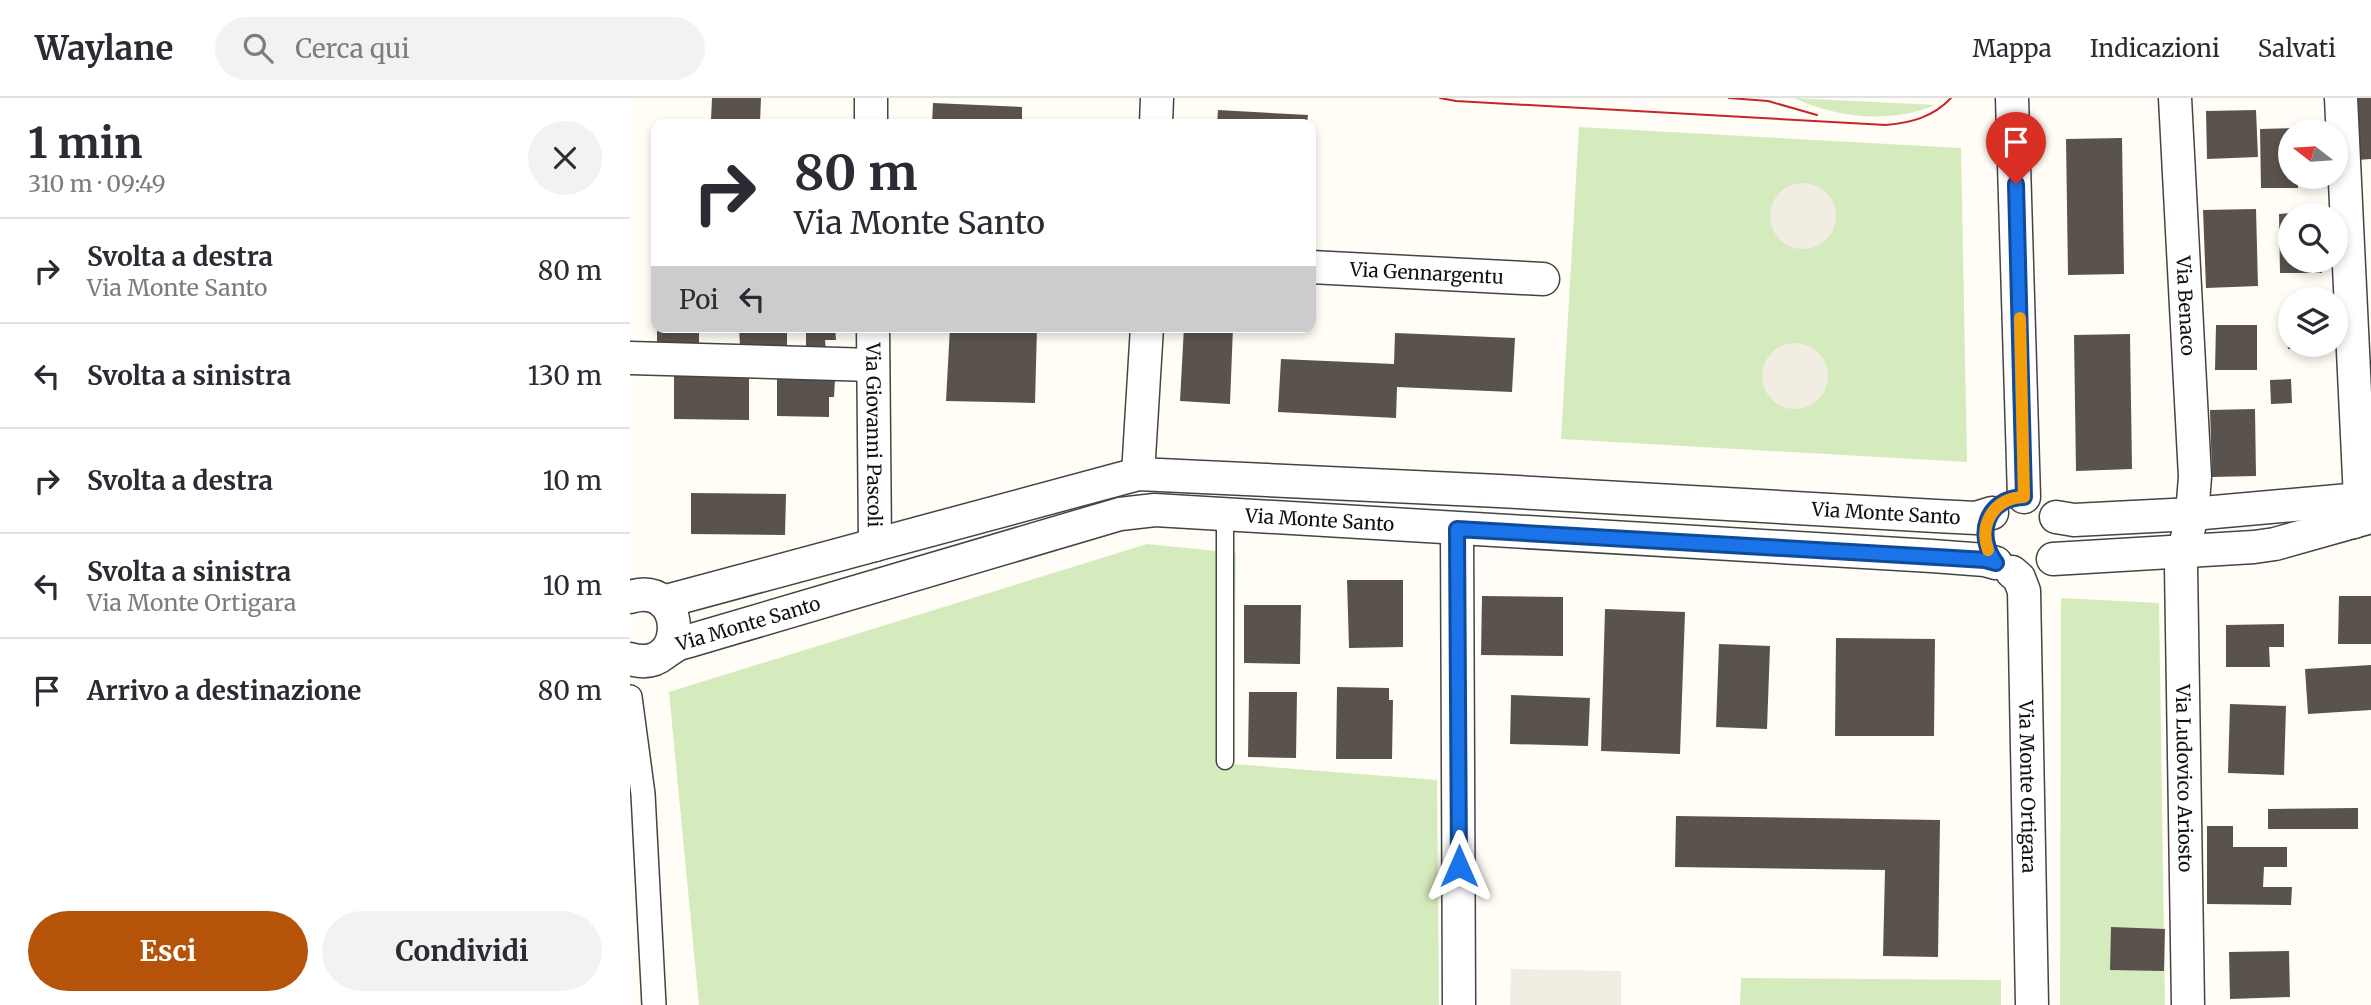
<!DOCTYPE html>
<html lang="it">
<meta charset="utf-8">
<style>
:root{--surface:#fff;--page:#f2f2f3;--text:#2b2b33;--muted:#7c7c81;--line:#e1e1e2;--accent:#b45309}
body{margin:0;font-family:Merriweather,serif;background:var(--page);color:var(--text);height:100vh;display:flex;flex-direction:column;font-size:26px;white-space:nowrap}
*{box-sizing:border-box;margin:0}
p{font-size:23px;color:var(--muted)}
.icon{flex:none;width:38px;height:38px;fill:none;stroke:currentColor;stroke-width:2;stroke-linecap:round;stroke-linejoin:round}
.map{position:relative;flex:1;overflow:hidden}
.sheet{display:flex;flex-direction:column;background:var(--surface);width:630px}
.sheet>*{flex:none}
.top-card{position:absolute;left:21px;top:21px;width:665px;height:214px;border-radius:14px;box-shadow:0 4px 10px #0003;background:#fff;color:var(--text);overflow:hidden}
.needle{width:46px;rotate:287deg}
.tools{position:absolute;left:1648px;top:21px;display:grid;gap:14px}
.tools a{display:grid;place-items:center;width:70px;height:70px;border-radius:50%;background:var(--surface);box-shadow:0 4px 10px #0003;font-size:35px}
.pin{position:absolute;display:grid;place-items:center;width:60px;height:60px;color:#fff;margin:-72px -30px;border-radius:50% 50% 50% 0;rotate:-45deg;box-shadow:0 0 7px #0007}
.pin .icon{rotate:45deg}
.me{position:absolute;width:77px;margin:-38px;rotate:0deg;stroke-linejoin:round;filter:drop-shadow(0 0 5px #0008)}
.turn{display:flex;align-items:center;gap:24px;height:147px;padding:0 28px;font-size:32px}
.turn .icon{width:91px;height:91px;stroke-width:2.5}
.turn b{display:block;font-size:49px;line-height:60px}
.then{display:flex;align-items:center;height:66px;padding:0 28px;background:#0003;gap:14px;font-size:26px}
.round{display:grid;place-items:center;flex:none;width:74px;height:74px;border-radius:37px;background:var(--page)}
.overview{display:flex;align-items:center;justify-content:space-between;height:119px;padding:0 28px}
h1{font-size:42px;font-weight:700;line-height:52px}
.action{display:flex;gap:14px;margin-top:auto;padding:14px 28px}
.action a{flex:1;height:80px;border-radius:42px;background:var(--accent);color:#fff;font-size:28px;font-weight:700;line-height:80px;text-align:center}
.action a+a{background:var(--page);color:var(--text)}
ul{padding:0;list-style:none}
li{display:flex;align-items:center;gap:21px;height:105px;padding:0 28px;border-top:2px solid var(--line)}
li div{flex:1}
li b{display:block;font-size:26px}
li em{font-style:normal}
header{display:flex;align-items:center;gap:42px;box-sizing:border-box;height:98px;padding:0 35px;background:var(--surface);border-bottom:2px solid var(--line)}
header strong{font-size:33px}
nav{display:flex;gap:38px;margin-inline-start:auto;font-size:24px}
.search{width:490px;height:63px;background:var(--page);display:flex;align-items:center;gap:18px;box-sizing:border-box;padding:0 24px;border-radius:38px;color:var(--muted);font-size:26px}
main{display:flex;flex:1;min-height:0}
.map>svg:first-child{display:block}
</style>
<header>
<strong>Waylane</strong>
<div class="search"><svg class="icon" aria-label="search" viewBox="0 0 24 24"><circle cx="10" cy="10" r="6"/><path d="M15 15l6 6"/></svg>Cerca qui</div>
<nav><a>Mappa</a><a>Indicazioni</a><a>Salvati</a></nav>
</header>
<main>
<section class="sheet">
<div class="overview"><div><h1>1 min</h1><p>310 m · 09:49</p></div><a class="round"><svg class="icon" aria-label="close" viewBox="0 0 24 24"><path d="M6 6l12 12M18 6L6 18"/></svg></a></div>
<ul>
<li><svg class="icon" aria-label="right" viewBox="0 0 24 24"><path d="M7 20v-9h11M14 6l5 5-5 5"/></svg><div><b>Svolta a destra</b><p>Via Monte Santo</p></div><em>80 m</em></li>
<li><svg class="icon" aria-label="left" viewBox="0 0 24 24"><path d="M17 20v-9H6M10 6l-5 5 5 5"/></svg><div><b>Svolta a sinistra</b></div><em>130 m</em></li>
<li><svg class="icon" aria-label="right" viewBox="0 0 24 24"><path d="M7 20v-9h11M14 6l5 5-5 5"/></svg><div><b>Svolta a destra</b></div><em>10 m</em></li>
<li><svg class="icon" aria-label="left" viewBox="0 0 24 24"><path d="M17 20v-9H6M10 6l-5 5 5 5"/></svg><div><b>Svolta a sinistra</b><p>Via Monte Ortigara</p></div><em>10 m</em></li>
<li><svg class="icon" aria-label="arrive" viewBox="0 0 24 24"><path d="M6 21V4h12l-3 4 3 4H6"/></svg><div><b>Arrivo a destinazione</b></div><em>80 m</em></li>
</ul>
<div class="action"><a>Esci</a><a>Condividi</a></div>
</section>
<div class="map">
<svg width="1741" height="907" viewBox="0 0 1741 907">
<rect width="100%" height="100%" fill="#fffdf5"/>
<path fill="#d5ebbd" d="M1164 0 1305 7C1260 26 1207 20 1164 0Z
M949 29 1331 50 1337 364 931 341Z
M517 446 606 455 603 666 807 682 809 907H69L39 594Z
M1431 500 1529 505 1535 907H1430Z
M1111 880 1371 882V907H1110Z"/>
<path fill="#f1ede2" d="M1140 118a33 33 0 1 1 66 0a33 33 0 1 1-66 0Z
M1132 278a33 33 0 1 1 66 0a33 33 0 1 1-66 0Z
M881 871 991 873V907H880Z"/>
<path fill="#5a524d" d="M82 0H131L130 24 81 22Z
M1722 0H1741V61L1727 62Z
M303 5 392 9V26H302Z
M588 12 678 17 677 26H587Z
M1626 12 1628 59 1577 61 1576 13Z
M1667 30V33H1661V79H1668V90H1631L1630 31Z
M1492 40 1494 176 1438 177 1436 41Z
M1626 111 1628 188 1576 190 1573 112Z
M1661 115V163H1692V175H1650L1649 116Z
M1655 204H1661V247H1687V249L1658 251Z
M1586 227H1627V272H1585Z
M27 229H69V248H27Z
M109 229H157V248L110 249Z
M176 229H205L206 242H195L196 253H176Z
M320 229H407L405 305 316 303Z
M554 229H603L600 306 550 303Z
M765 235 885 240 882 294 767 289 766 320 648 314 651 261 764 266Z
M1500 236 1502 371 1446 373 1444 237Z
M44 274H119V322L44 321Z
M147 280 205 281 204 299H199V319L147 318Z
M1661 281 1662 305 1641 306 1640 282Z
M1625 311 1626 378 1582 379 1580 312Z
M61 395 156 396 155 437 61 436Z
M717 482H773V549L719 550Z
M852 498 933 499V558L851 557Z
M1709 498H1741V546H1708Z
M614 507H671L670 566 614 565Z
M975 511 1055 514 1050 656 971 653Z
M1654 526V549H1639L1640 569H1596V527Z
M1206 540 1305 541 1304 638H1205Z
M1089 546 1140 548 1137 631 1086 629Z
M1741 567V612L1678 616 1675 571Z
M707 589 759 590V602H763L762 661H706Z
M619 594H667L666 660 618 659Z
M881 597 960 600 958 648 880 646Z
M1600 606 1656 608 1654 677 1598 675Z
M1728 710V731H1638V711Z
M1046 718 1310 722 1308 859 1253 858 1255 772 1045 769Z
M1577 728H1603V749H1657V769H1634L1633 789H1662L1661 807 1577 806Z
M1481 829 1535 831 1534 873 1480 872Z
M1659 853 1660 899 1600 901 1599 854Z"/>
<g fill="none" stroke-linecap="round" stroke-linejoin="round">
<defs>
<path id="service" d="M595 417V663"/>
<path id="pedestrian" d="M0 599 13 696 24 907"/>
<g id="minor">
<path d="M241 0V26"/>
<path d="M1382 0 1394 399"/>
<path id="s1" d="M1545 0 1565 379 1562 416 1551 468 1558 907"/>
<path d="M1711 0 1730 401 1724 424"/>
<path d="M526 26 527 0"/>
<path id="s2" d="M681 169 913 181"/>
<path id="s3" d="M243 229 245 447"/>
<path d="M0 260 243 267"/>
<path d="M508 376 517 229"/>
<path d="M1426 419 1444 422 1562 416 1741 400"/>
<path d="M827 431 829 907"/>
<path d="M1423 461 1624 449 1645 446 1741 419"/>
<path id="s4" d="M1382 474 1389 480 1394 493 1402 907"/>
<path d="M0 499C58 481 59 578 0 561"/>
<path id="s5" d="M33 504 508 376 869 393 1306 418 1346 420 1362 415"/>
<path id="s6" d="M33 556 48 546 59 543 490 416 525 412 1302 458 1355 462 1366 465"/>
</g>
</defs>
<use href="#service" stroke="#444" stroke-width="19"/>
<use href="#pedestrian" stroke="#444" stroke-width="26"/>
<use href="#minor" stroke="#444" stroke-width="35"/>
<use href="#service" stroke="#fff" stroke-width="16"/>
<use href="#pedestrian" stroke="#fff" stroke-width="23"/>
<use href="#minor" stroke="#fff" stroke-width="32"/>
<path stroke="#c4262e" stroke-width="2" d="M810 0 826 3 1256 27C1281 25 1303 19 1321 0
M1099 0 1138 3 1187 17"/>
</g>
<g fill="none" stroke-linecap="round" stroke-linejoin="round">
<defs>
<path id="route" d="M829 768 827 431 1323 460 1355 462 1366 465C1345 437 1356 400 1394 399L1386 86"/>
</defs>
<use href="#route" stroke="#114b97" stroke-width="18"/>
<use href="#route" stroke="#1a73e8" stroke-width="12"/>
<path stroke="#f59e0b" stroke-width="12" d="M1358 452C1349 426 1364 400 1394 399L1390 220"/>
</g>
<g text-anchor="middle" stroke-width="7" stroke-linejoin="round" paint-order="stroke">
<g font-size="19" fill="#111" stroke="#fff">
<text dy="7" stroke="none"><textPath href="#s2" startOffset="116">Via Gennargentu</textPath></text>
<text dy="7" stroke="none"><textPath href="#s1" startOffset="208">Via Benaco</textPath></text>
<text dy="7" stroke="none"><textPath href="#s3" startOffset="108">Via Giovanni Pascoli</textPath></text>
<text dy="7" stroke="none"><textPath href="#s5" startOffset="1241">Via Monte Santo</textPath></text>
<text dy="7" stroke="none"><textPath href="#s6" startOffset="679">Via Monte Santo</textPath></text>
<text dy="7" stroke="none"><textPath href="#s6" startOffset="91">Via Monte Santo</textPath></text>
<text dy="7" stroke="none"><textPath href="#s1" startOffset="682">Via Ludovico Ariosto</textPath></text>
<text dy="7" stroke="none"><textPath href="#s4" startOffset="219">Via Monte Ortigara</textPath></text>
</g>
</g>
</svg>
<div class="tools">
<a><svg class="needle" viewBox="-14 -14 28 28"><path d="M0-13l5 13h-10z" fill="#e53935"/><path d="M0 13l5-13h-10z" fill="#7c7c81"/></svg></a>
<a><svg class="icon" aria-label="search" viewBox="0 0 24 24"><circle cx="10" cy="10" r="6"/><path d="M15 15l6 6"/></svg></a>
<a><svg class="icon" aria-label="layers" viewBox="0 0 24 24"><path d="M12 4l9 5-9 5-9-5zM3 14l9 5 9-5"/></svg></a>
</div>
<div class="pin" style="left:1386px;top:86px;background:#d93025"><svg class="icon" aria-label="arrive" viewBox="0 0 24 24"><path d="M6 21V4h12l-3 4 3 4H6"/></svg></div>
<svg class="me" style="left:829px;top:768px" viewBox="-20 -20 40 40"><path d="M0-17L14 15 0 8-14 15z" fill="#1a73e8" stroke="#fff" stroke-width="4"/></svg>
<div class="top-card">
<div class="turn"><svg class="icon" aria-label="right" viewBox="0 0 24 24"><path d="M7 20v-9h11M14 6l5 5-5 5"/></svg><div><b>80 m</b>Via Monte Santo</div></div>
<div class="then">Poi<svg class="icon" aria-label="left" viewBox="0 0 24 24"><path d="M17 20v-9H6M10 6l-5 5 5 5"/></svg></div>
</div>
</div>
</main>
